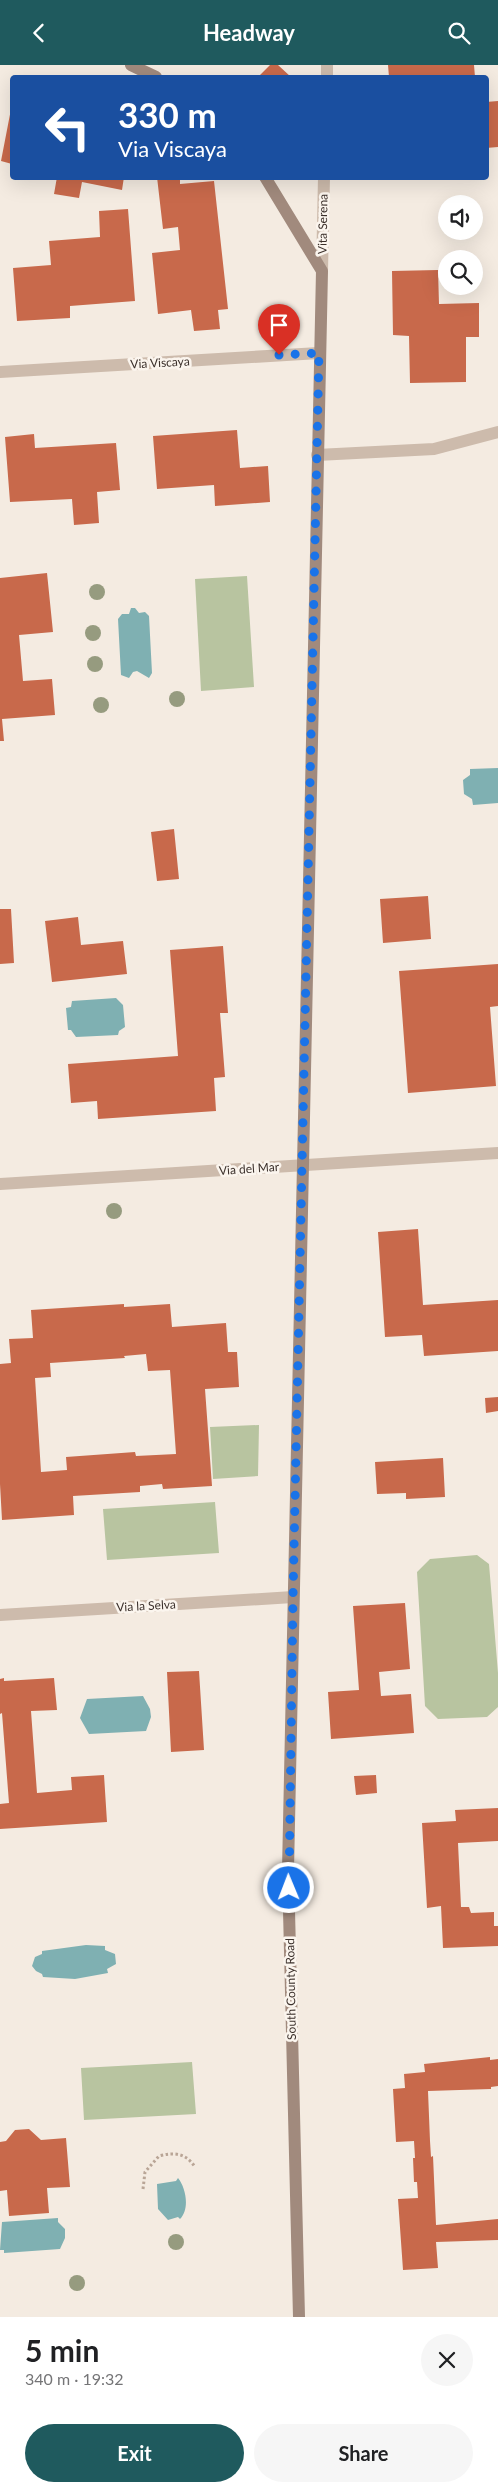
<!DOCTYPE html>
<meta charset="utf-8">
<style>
:root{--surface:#fff;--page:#f6f6f6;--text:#202124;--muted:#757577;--accent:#1f5a5e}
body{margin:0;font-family:Lato,sans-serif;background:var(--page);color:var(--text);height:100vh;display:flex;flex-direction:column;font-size:19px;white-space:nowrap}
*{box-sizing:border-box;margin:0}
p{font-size:16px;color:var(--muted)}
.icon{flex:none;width:28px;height:28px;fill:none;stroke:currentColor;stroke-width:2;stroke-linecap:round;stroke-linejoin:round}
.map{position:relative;height:2252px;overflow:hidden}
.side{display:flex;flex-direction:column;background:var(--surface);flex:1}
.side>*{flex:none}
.top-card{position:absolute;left:10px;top:10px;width:479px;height:105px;border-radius:5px;box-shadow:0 5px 20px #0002;background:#1a4fa0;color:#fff;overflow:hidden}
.buttons{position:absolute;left:438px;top:130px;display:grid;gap:10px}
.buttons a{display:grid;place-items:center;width:45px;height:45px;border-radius:50%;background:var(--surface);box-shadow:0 5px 20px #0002;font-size:25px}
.pin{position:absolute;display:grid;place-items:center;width:42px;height:42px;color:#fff;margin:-51px -21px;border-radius:50% 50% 50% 0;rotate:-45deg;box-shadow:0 0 5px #0007}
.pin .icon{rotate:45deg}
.me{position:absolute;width:55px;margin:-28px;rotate:359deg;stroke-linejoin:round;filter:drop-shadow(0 0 4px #0008)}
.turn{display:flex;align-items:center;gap:18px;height:105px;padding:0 25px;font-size:22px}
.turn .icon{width:65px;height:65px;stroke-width:2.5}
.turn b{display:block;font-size:35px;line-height:42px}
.round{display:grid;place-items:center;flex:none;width:52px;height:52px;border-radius:26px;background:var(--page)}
.headline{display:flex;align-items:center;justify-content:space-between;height:85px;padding:0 25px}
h1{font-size:30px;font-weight:700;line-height:38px}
.action{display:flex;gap:10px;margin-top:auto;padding:10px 25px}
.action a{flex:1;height:58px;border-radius:30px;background:var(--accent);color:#fff;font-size:20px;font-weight:700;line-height:58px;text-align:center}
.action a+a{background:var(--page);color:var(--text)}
header{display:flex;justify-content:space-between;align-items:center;height:65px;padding:0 25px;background:var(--accent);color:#fff;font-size:22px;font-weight:700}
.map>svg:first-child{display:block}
</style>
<header><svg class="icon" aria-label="back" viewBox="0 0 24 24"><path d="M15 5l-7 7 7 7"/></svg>Headway<svg class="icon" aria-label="search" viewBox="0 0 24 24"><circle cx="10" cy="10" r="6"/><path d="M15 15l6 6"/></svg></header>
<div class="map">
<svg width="498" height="2252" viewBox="0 0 498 2252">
<rect width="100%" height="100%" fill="#f4ebe1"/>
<path fill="#b8c4a0" d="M247 511 254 622 201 626 195 514Z
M259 1360 258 1411 213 1414 210 1362Z
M215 1437 219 1488 107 1495 103 1444Z
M477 1490 489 1499 498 1608V1642L487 1652 438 1654 425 1641 417 1507 430 1494Z
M192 1997 196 2049 84 2055 81 2003Z"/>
<path fill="#7fb0b2" d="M131 543H135L139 548 145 547 149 551 152 608 149 613 137 606 133 607 129 613 121 610 118 554 122 549H129Z
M498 703V738L473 740 472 734 464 729 463 715 470 710V704Z
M116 933 123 940 125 962 119 966 118 970 76 972 71 965H68L66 943 71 942 72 936Z
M143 1631 150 1644 151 1652 146 1666 89 1669 80 1653 87 1634Z
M86 1880 105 1881V1885L115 1889 116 1899 107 1904 108 1908 75 1914 43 1912 42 1909 36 1906 32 1901 35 1892 42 1889V1886Z
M178 2113C186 2123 190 2144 180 2154L178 2152 168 2155 158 2144 157 2119 176 2116Z
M58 2153V2157L65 2164V2173L60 2184 4 2188V2185H0L2 2157Z"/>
<path fill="#c8694b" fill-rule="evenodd" d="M270 0H278L291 12H258Z
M388 0H474L475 12H389Z
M498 36V82L486 83V37Z
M12 39V99L1 96Z
M57 112H124L122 125 82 117 79 133 54 129Z
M157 112H180V119L214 116 228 244 218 245 220 264 194 266 191 245 158 249 152 188 180 185 178 162 163 164Z
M128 144 135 236 70 241V253L17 256 13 203 51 200 49 176 100 172 99 146Z
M438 205 439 239 479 238V272H466V317L410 318 409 271 393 270 392 206Z
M237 365 240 403 268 401 270 437 215 441 214 420 157 424 153 371Z
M34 369 35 383 116 378 120 425 97 427 99 458 74 460 72 434 10 437 5 372Z
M47 508 53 567 19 570 23 616 52 614 55 650 2 654 4 676H0V513Z
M174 764 179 814 157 816 151 767Z
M428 831 431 874 383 878 380 834Z
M0 844H11L14 898 0 899Z
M78 852 81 880 123 876 127 909 52 917 45 856Z
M223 881 228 948H220L225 1012 214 1013 216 1046 98 1054 97 1036 71 1038 68 999 178 991 170 885Z
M498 899V941L490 942 496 1021 408 1028 399 906Z
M418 1164 423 1240 498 1235V1286L424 1291 422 1270 385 1272 378 1167Z
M124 1239V1242L170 1239 172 1262 226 1258 228 1287H237L239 1322 205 1324 212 1421 163 1424 162 1419 140 1421V1427L73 1431 74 1450 2 1455 0 1419V1299L11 1298 9 1274 33 1273 31 1245ZM146 1289 148 1306 170 1305 176 1389 136 1391 135 1387 66 1392 67 1405 41 1407 35 1313 51 1312 50 1298 125 1293 124 1291Z
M498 1332V1346L486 1348 485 1333Z
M443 1393 445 1432 406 1434V1428L377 1429 375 1397Z
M405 1538 410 1604 379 1607 381 1631 411 1629 414 1668 331 1674 328 1627 359 1625 353 1541Z
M199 1606 204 1685 171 1687 167 1607Z
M4 1613V1616L54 1613 57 1645 31 1646 37 1728 72 1725 71 1712 104 1710 107 1757 0 1764V1739L9 1738 2 1648 0 1649V1614Z
M376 1710 377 1728 356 1730 354 1711Z
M498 1743V1776L458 1778 461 1842H469L471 1848 494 1847V1861H498V1881L443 1883 441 1841 427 1843 422 1758 456 1756 455 1745Z
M490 1992V1995L498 1994V2021L491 2022V2024L428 2026 430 2076 431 2092 433 2091 436 2160 498 2154V2175L436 2177 438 2203 403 2205 398 2134 418 2133 417 2117H414L413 2093H415L414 2076 396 2077 393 2024 405 2023 404 2009 425 2007 424 1999Z
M29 2064 41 2075 66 2073 70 2122 47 2123 49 2148 9 2151 7 2125 0 2126V2077L6 2076 15 2065Z"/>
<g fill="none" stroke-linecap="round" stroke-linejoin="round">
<path stroke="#b9a596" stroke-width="3" stroke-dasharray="2.5 2.5" stroke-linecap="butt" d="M143 2124 145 2107 159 2091C174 2087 186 2088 195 2102"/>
<path stroke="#cdbbac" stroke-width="12" d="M327 12V0
M322 206 324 112
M0 307 319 288
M317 390 434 384 498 367
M0 1119 498 1088
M0 1550 293 1532"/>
<path stroke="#a18a7d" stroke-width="12" d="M131 0 156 12
M265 112 322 206 288 1805 299 2252"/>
</g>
<g fill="#969b7f">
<circle cx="97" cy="527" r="8"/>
<circle cx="93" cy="568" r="8"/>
<circle cx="95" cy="599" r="8"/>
<circle cx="177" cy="634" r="8"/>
<circle cx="101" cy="640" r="8"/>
<circle cx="114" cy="1146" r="8"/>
<circle cx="176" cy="2177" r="8"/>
<circle cx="77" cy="2218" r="8"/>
</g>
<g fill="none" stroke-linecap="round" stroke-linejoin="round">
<path stroke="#1a73e8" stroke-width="9" stroke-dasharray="0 16.2" d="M279 290 319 288 293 1532 289 1823"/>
</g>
<g text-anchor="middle" stroke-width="5" stroke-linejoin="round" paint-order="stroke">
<g font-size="12" fill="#3b302b" stroke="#fbf5ee">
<text transform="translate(323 159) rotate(-89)" y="4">Vita Serena</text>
<text transform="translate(160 298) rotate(-3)" y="4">Via Viscaya</text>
<text transform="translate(249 1104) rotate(-4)" y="4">Via del Mar</text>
<text transform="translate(146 1541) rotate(-3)" y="4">Via la Selva</text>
<text transform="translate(291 1924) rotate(-91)" y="4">South County Road</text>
</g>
</g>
</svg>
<div class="buttons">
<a><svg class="icon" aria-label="sound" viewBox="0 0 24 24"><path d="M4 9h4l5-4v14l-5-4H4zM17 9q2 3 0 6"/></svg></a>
<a><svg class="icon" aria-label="search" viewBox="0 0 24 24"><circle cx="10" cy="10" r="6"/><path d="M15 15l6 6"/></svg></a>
</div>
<div class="pin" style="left:279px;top:290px;background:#d93025"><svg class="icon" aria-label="arrive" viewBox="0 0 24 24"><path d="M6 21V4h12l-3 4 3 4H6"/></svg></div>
<svg class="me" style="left:289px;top:1823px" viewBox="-20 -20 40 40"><circle r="17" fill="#1a73e8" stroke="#fff" stroke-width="3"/><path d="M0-11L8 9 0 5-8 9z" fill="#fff"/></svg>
<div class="top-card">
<div class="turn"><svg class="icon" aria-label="left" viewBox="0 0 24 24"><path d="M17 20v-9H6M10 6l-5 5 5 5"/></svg><div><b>330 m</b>Via Viscaya</div></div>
</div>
</div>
<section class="side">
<div class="headline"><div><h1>5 min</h1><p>340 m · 19:32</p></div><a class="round"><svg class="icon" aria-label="close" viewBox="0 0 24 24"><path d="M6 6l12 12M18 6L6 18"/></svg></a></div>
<div class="action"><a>Exit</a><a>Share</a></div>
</section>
